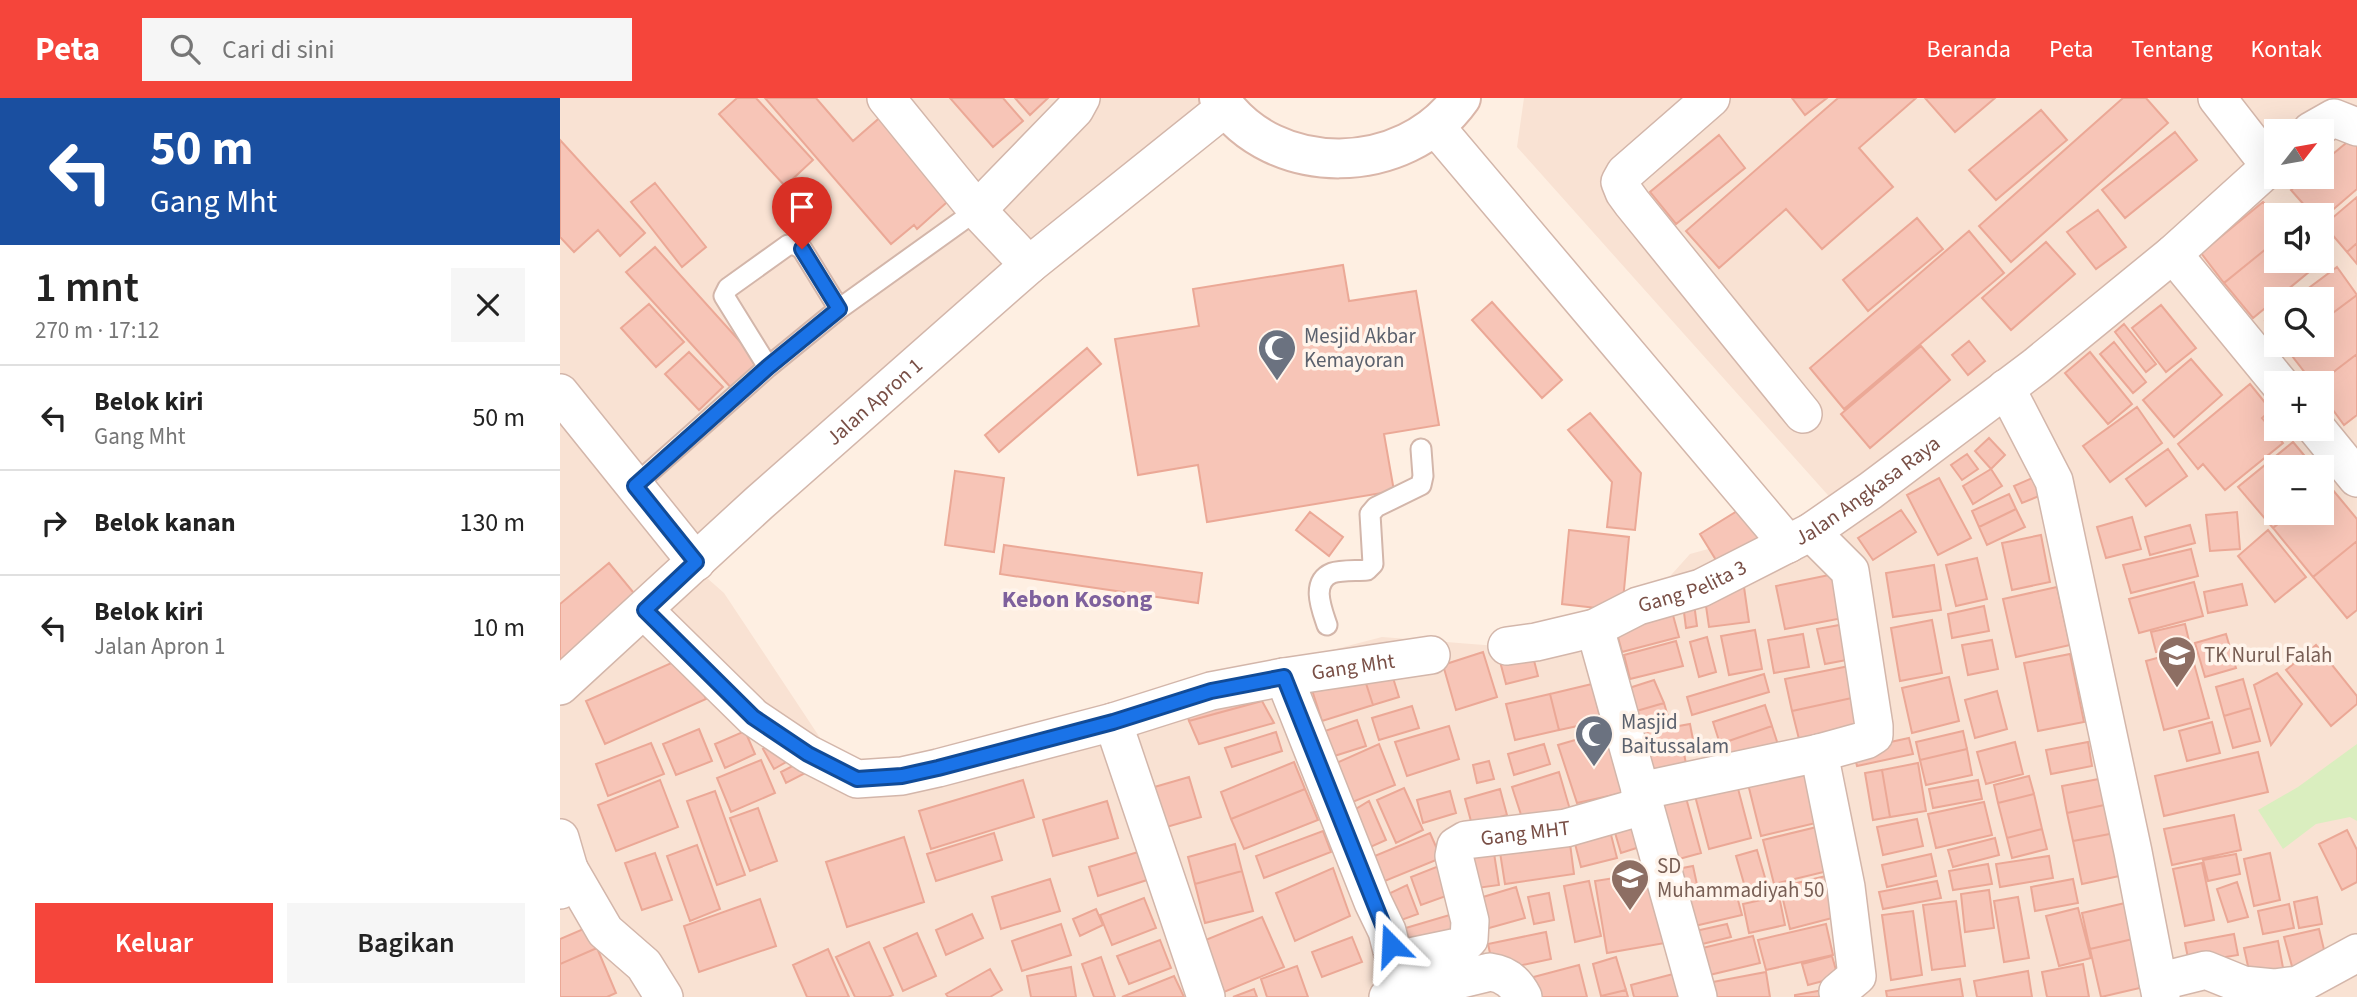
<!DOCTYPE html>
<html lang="id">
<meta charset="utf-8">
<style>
:root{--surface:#fff;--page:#f6f6f6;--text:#222;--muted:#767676;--line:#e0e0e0;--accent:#f5453b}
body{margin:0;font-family:"Source Sans 3",sans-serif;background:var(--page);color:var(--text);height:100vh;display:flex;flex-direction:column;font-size:26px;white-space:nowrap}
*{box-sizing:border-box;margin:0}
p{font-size:23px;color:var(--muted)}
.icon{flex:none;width:38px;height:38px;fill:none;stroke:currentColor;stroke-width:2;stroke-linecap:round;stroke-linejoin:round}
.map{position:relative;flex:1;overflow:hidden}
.panel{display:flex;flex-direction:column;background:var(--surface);width:560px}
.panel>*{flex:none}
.hud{background:#1a4fa0;color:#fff;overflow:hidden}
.needle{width:46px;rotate:59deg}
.buttons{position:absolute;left:1704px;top:21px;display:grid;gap:14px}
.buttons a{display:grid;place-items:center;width:70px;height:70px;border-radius:0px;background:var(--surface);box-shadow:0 7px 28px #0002;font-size:35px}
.pin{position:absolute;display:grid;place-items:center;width:60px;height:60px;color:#fff;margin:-72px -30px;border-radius:50% 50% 50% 0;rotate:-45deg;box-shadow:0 0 7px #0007}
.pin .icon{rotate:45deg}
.me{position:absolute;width:77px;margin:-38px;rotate:339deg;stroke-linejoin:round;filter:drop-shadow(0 0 5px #0008)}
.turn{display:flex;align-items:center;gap:24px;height:147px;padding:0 35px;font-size:32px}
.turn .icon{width:91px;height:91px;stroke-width:2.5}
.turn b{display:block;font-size:49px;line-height:60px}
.round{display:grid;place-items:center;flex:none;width:74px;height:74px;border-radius:0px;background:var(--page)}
.overview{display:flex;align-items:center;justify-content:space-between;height:119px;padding:0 35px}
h1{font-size:42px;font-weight:600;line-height:52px}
.cta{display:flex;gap:14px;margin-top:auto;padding:14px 35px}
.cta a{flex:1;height:80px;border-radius:0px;background:var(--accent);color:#fff;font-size:28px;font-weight:600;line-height:80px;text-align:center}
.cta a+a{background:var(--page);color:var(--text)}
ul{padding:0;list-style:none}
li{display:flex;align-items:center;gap:21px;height:105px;padding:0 35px;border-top:2px solid var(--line)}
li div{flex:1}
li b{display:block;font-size:26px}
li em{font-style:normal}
header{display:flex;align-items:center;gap:42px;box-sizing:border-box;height:98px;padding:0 35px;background:var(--accent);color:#fff}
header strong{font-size:33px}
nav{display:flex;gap:38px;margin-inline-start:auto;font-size:24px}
.search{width:490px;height:63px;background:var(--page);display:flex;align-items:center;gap:18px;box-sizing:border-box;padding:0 24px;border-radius:0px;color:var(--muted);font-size:26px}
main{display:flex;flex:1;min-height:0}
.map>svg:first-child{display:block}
</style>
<header>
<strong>Peta</strong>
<div class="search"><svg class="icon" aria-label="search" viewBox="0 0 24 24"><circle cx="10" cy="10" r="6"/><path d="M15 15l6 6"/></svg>Cari di sini</div>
<nav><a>Beranda</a><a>Peta</a><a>Tentang</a><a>Kontak</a></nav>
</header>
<main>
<section class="panel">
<div class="hud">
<div class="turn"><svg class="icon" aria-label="left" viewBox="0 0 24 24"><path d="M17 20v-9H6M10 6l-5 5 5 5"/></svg><div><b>50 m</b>Gang Mht</div></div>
</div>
<div class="overview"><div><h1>1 mnt</h1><p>270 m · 17:12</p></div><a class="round"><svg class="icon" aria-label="close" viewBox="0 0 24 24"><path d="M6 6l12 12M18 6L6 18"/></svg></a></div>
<ul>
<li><svg class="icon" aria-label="left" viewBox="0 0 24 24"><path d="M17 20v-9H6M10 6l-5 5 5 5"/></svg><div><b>Belok kiri</b><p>Gang Mht</p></div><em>50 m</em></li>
<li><svg class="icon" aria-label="right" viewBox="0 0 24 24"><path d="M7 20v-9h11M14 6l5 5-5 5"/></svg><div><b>Belok kanan</b></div><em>130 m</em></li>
<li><svg class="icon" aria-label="left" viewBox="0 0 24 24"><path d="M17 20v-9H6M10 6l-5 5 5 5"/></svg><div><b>Belok kiri</b><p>Jalan Apron 1</p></div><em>10 m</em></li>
</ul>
<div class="cta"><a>Keluar</a><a>Bagikan</a></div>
</section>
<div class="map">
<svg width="1797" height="899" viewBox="0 0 1797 899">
<rect width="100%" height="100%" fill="#feefe2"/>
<path fill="#f9e2d3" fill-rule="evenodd" d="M0 0H659L136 464 78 419 164 495 286 679 822 539 1040 556 1130 456 1283 414 957 49 964 0H1797V899H0ZM1717 33H1762V79H1717ZM1717 117H1762V163H1717ZM1717 201H1762V247H1717ZM1717 285H1762V331H1717ZM1717 369H1762V415H1717Z"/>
<path fill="#daeebf" d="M1797 646V723L1790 719 1756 726 1723 751 1698 712 1738 689Z"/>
<path fill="#f7c5b7" stroke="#eba896" stroke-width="2" d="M177 0H196L253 62 225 88 159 16Z
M205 0H256L293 43 324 16 395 97 357 131 354 127 331 146Z
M390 0H443L463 23 433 49Z
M455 0H488L470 17Z
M1232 0H1267L1245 17Z
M1278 0H1356L1299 50 1333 89 1262 151 1226 111 1159 170 1126 133Z
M1365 0H1435L1395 34Z
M1563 0H1586L1608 25 1451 164 1419 128Z
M1481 12 1507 42 1436 102 1409 72Z
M1615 34 1637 62 1565 120 1542 92Z
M1797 36V91L1762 121V117H1753L1731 92 1747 79H1762V65Z
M1159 37 1185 70 1116 126 1090 94Z
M0 42 85 135 60 158 38 132 14 154 0 139Z
M95 85 146 149 122 169 71 104Z
M1797 99V145L1787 154 1764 127Z
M1703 104 1717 121V142L1664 185 1641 155Z
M1538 112 1566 149 1536 171 1507 134Z
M1357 120 1383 151 1308 213 1283 182Z
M1409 133 1444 175 1284 311 1250 270Z
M1717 142V163H1751L1755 169 1693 220 1664 185Z
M1486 144 1515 176 1451 232 1422 200Z
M1797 145V166L1787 154Z
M95 149 202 268 174 293 66 174Z
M783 167 789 203 856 193 879 327 824 336 834 393 647 424 638 367 578 377 555 241 639 228 633 191Z
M1777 169 1797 197 1762 223V201H1734Z
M1797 197V256L1759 285H1753L1726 250 1731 247H1762V223Z
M932 204 1002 282 982 300 912 222Z
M89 206 124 244 96 269 61 230Z
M1601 207 1636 250 1606 274 1572 230Z
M1717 214V238L1705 223Z
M1564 226 1596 266 1586 274 1555 234Z
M1409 243 1425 263 1408 277 1392 257Z
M1554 244 1586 284 1573 295 1540 256Z
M1361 248 1390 282 1310 350 1281 316Z
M527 250 541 266 439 354 425 337Z
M129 254 163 289 139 312 105 276Z
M1530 254 1572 306 1548 326 1505 275Z
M1797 256V317L1784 327 1762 297V285H1759Z
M1631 261 1662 297 1614 339 1583 302Z
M1690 286 1711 312 1702 320 1723 345 1665 392 1643 366 1638 371 1618 346Z
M1577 309 1602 345 1550 384 1523 348Z
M1030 315 1081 375 1075 432 1047 429 1052 384 1008 332Z
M1429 340 1445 357 1431 371 1415 353Z
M1733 344 1754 369H1717V415H1731L1713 430 1678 389Z
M1608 351 1627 378 1586 408 1566 381Z
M1407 356 1418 371 1402 382 1391 367Z
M1431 371 1442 388 1413 406 1403 388Z
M395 373 444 380 434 454 385 447Z
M1486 374 1494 392 1462 405 1454 388Z
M1379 380 1411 440 1378 457 1347 397Z
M1767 385 1797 421V443L1753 479 1713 430 1731 415H1762V389Z
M1449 396 1456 411 1419 429 1412 413Z
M1182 410 1206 449 1164 475 1140 436Z
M1456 411 1465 429 1427 447 1419 429Z
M1341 412 1356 434 1313 462 1298 440Z
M750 414 783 439 769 458 736 432Z
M1677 414 1680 451 1650 453 1646 417Z
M1572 419 1581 451 1546 460 1537 429Z
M1630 427 1635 445 1590 457 1585 439Z
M1009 432 1069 439 1062 513 1002 506Z
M1708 432 1746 479 1715 504 1678 458Z
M1481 437 1490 484 1452 492 1442 445Z
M1797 443V512L1787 520 1753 479Z
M444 447 642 475 638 505 440 476Z
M1631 451 1638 478 1571 495 1563 467Z
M1417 460 1427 501 1396 508 1386 467Z
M49 465 83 506 0 574V506Z
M1374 467 1381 512 1333 519 1326 475Z
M1279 475 1288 519 1225 531 1216 488Z
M1634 484 1643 518 1579 535 1569 501Z
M1682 486 1687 507 1648 515 1644 494Z
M1184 489 1189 524 1149 529 1144 494Z
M1497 489 1510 547 1456 559 1443 501Z
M1133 498 1137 528 1126 530 1122 499Z
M1424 508 1429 533 1392 540 1388 516Z
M1111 510 1119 539 1062 554 1054 524Z
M1372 522 1382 575 1340 583 1331 530Z
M1285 526 1292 561 1265 566 1257 531Z
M1625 526 1630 547 1596 554 1591 534Z
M1195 532 1202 571 1169 577 1161 538Z
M1243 536 1249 569 1214 575 1208 542Z
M1666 536 1676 570 1645 579 1635 545Z
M1147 539 1156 574 1139 579 1130 544Z
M1432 542 1438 571 1408 577 1402 547Z
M1116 543 1123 568 1070 581 1064 557Z
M970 547 978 578 946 586 938 556Z
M1756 547 1797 598V606L1771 628 1726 572Z
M1630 551 1649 620 1604 632 1586 563Z
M923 554 937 599 896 612 883 567Z
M1510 556 1524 624 1478 633 1464 565Z
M127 558 146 601 45 646 26 603Z
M829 567 839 599 813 607 803 576Z
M1294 567 1301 598 1232 613 1225 581Z
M1717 575 1742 606 1711 647 1694 587Z
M803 576 813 607 762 623 752 592Z
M1204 576 1209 594 1132 617 1127 599Z
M1389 579 1399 623 1352 635 1342 590Z
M1683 581 1691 610 1664 618 1656 589Z
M1094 582 1104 605 1073 614 1066 591Z
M697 586 702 603 629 623 624 605Z
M1032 586 1041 623 999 632 990 596Z
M1437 593 1447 631 1415 640 1405 602Z
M990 596 999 632 955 642 946 606Z
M1301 598 1307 635 1241 649 1232 613Z
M702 603 714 625 639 646 629 623Z
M1104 605 1109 622 1077 631 1073 614Z
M1205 607 1212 628 1160 646 1153 624Z
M852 608 859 630 819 642 812 620Z
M1691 610 1700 643 1673 650 1664 618Z
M797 622 806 648 768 660 759 635Z
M1652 624 1660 655 1627 663 1619 633Z
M1130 626 1134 647 1084 657 1080 635Z
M889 628 899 661 847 678 835 644Z
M1212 628 1220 653 1168 671 1160 646Z
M139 631 152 663 116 677 103 646Z
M1053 631 1067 694 1017 705 998 647Z
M185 633 195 656 165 670 155 646Z
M1403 633 1407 651 1360 662 1356 644Z
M716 634 722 653 672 669 665 650Z
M224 639 235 659 214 671 203 651Z
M1349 640 1353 656 1297 668 1293 652Z
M1455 644 1463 676 1426 686 1417 654Z
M1528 644 1532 668 1491 676 1486 652Z
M91 645 104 676 48 698 36 666Z
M819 646 835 687 785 707 772 667Z
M984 646 990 666 954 677 948 656Z
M1123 650 1127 671 1084 680 1082 660Z
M1407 651 1412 677 1366 687 1360 662Z
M1698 654 1708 694 1604 718 1595 678Z
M250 659 255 670 226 685 221 674Z
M201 662 215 695 171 714 157 680Z
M929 663 934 681 917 685 913 667Z
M734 664 745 691 671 721 661 694Z
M1358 665 1366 713 1330 719 1322 672Z
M1250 667 1264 723 1201 738 1187 682Z
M1322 672 1330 719 1313 722 1305 675Z
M999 674 1011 715 965 729 952 689Z
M1469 678 1474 696 1438 705 1434 687Z
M629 679 641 719 603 730 591 690Z
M1544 680 1549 706 1507 715 1502 688Z
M100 682 118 729 56 753 38 707Z
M463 682 474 719 371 751 359 713Z
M1418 682 1422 701 1373 710 1369 691Z
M1176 683 1191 740 1149 751 1134 694Z
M844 690 863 732 836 745 817 702Z
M745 691 758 722 684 751 671 721Z
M940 691 947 717 912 727 905 701Z
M155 693 185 777 157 787 127 703Z
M890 693 896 715 863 725 857 702Z
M1125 696 1141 755 1108 764 1092 705Z
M1474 696 1482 731 1447 740 1438 705Z
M547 703 558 740 493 758 483 722Z
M809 703 826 742 806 751 791 714Z
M1424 704 1432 737 1376 750 1368 716Z
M1549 706 1555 735 1513 743 1507 715Z
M198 710 217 763 190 773 170 720Z
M1674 717 1681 752 1612 767 1604 731Z
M1081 720 1089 746 1061 755 1053 728Z
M1357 721 1363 748 1323 757 1317 729Z
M1265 727 1276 771 1214 786 1203 742Z
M1049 729 1057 760 1021 769 1013 738Z
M1482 731 1487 751 1452 760 1447 740Z
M1787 732 1797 752V784L1782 792 1759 746Z
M763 733 771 754 704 780 696 758Z
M434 735 442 762 376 783 367 756Z
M870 735 881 760 815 787 805 762Z
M1555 735 1564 777 1522 786 1513 743Z
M1009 738 1014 776 945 786 939 748Z
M344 739 364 804 287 829 266 764Z
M1435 740 1439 757 1393 769 1388 752Z
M675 746 682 773 635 786 628 759Z
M137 747 160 811 130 823 107 758Z
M933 749 939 787 910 791 904 753Z
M1197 752 1206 783 1185 789 1176 758Z
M578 754 587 782 538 798 529 769Z
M95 755 112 802 82 812 65 765Z
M1710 755 1720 802 1694 808 1684 761Z
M1371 756 1376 778 1327 789 1322 767Z
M1676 756 1680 776 1648 783 1643 762Z
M1489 758 1493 780 1440 789 1436 766Z
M889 764 900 793 861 807 851 779Z
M1642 765 1654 822 1625 828 1613 771Z
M1428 766 1432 786 1393 792 1389 773Z
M1133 768 1139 796 1117 799 1112 772Z
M773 770 790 818 735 843 716 795Z
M682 773 693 813 645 825 635 786Z
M1093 774 1105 845 1047 855 1035 783Z
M1266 778 1276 819 1230 831 1220 789Z
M490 781 500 813 441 831 432 799Z
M1513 781 1518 805 1475 813 1471 789Z
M1029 783 1041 838 1015 844 1004 788Z
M1377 783 1381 800 1323 811 1319 794Z
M1677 784 1688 819 1668 824 1657 791Z
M847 787 858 816 833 825 822 799Z
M956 789 965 820 922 832 913 802Z
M1175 791 1182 817 1126 830 1120 804Z
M1429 792 1434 830 1405 834 1401 796Z
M989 795 994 822 974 826 968 799Z
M1219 798 1225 827 1189 835 1183 806Z
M1458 799 1469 860 1444 864 1434 803Z
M1757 799 1762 826 1739 830 1734 804Z
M584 800 596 830 552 847 540 817Z
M200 801 216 848 139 874 124 828Z
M1396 803 1405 868 1372 872 1363 807Z
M1565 805 1573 841 1530 851 1522 815Z
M1729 806 1734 830 1703 836 1698 813Z
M1518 810 1531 860 1499 868 1486 818Z
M536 811 543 827 520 838 513 821Z
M1353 813 1362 877 1331 882 1322 817Z
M412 816 423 840 386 857 376 832Z
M893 816 899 837 843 850 839 832Z
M702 819 724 869 664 894 643 843Z
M501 826 511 857 462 873 452 843Z
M1167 826 1171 839 1134 848 1131 834Z
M1266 826 1273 857 1206 872 1198 842Z
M28 829 37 850 0 866V841Z
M1759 831 1767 864 1733 872 1724 839Z
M986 834 991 861 934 873 928 846Z
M357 835 376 878 343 893 324 850Z
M1674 836 1678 857 1629 865 1625 845Z
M1193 838 1200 865 1141 879 1134 852Z
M792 839 802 864 762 879 752 854Z
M1573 841 1584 889 1541 899 1530 851Z
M600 842 611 870 569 886 557 858Z
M1718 843 1724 875 1691 882 1684 850Z
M309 844 333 897 328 899H295L276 859Z
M37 850 56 895 47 899H0V866Z
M268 851 289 899H247L233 867Z
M1272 858 1278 879 1248 887 1242 866Z
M541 859 555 899H534L522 866Z
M1056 859 1066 892 1041 898 1033 866Z
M1523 866 1529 899H1487L1482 874Z
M1019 867 1027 899H971L966 881Z
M737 868 748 899H707L701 881Z
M511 869 516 899H471L467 878Z
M430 871 442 892 430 899H388L386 896Z
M1468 873 1472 899H1417L1414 883Z
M1206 874 1210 899H1145L1142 886Z
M1117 875 1124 899H1074L1071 887Z
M614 878 624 899H562Z
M1400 881 1403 899H1327L1326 893Z
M694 891 697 899H673Z
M1269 891 1270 899H1235V897Z
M1066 892 1068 899H1041V898Z"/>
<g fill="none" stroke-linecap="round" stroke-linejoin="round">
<defs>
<path id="lane" d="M279 211 242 151 235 147H228L168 190 164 198 208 269 279 211 417 112
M74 388 208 269
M767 527C762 512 750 484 772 475 781 472 797 473 807 472L813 466 810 416 816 409 861 387 863 378 861 351"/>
<g id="street">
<path d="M326 0 417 112 469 167"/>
<path d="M1151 0 1065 75 1060 84 1064 94 1072 105 1243 316"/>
<path d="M1657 0 1710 68"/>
<path d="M875 28 1228 446"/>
<path d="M1751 33 1774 20 1797 29"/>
<path d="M417 112 515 11 521 0"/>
<path d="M1613 156 1719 285"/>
<path d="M1446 290 1494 383 1573 754 1601 899"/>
<path d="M0 295 136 464"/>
<path d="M1757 331 1797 380"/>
<path id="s1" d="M84 512 193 619 248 656 297 681 342 678 378 670 553 624 651 593 724 579 871 557"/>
<path d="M1035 530 1138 899"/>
<path id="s2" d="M947 548 976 544 1035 530 1078 508 1141 490 1251 434 1310 393 1476 268 1613 156 1717 62"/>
<path d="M724 579 813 804 827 833 843 896"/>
<path id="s3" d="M0 588 199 405 469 167 666 9"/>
<path d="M553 624 646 899"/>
<path d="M1259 655 1286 789 1297 878 1278 894 1279 899"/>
<path d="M1080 693 1259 655 1306 642 1314 637V628L1290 473 1251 434"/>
<path d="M0 740 9 771 0 792"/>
<path d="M9 771 45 833 84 867 104 899"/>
<path id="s4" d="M835 862 902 848 909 841 910 823 894 758 896 748 906 742 1006 730 1083 708"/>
<path d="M1598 884 1646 872 1683 887 1714 890 1738 887 1797 855"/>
<path d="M828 899 930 874C946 876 956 885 963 899"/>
</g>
<path id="secondary" d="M659 0C714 82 845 79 901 0"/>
</defs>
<use href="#lane" stroke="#d3b6aa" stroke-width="23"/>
<use href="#street" stroke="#d3b6aa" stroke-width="40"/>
<use href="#secondary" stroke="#dab6a9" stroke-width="42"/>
<use href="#lane" stroke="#fff" stroke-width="19"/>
<use href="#street" stroke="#fff" stroke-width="37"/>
<use href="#secondary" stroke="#fff" stroke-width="38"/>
</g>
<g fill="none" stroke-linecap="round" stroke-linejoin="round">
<defs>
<path id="route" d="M242 151 279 211 208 269 75 388 136 464 85 512 193 619 248 656 297 681 342 678 378 670 553 624 651 593 724 579 831 847"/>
</defs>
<use href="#route" stroke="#114b97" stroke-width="18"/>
<use href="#route" stroke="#1a73e8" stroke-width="12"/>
</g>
<defs>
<symbol id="mosque-pin" viewBox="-11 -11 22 30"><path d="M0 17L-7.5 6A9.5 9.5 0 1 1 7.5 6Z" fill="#6b7280" stroke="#fff4eb"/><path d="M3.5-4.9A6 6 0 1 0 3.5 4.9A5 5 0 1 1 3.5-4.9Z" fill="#fff"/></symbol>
<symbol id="school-pin" viewBox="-11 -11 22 30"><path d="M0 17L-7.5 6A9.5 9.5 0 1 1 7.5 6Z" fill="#8d6e63" stroke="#fff4eb"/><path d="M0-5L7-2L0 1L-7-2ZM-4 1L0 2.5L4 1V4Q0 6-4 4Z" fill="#fff"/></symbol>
</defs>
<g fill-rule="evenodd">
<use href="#mosque-pin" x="695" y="228" width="44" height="60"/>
<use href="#school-pin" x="1595" y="535" width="44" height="60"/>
<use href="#mosque-pin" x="1012" y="614" width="44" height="60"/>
<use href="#school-pin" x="1048" y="758" width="44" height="60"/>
</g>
<g text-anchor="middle" stroke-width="7" stroke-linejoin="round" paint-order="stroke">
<g font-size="21" fill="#5b616d" stroke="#fff4eb" text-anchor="start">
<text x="744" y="245">Mesjid Akbar<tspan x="744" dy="24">Kemayoran</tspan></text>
<text x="1061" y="631">Masjid<tspan x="1061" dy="24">Baitussalam</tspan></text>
</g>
<g font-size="21" fill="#794f46" stroke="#fff4eb">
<text dy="7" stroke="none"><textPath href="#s3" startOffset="424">Jalan Apron 1</textPath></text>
<text dy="7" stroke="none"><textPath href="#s2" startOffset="397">Jalan Angkasa Raya</textPath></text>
<text dy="7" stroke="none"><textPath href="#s2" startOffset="196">Gang Pelita 3</textPath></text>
<text dy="7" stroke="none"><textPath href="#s1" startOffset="784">Gang Mht</textPath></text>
<text dy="7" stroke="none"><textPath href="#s4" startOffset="245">Gang MHT</textPath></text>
</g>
<g font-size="21" fill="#785e54" stroke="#fff4eb" text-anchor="start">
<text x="1644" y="564">TK Nurul Falah</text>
<text x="1097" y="775">SD<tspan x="1097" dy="24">Muhammadiyah 50</tspan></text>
</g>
<g font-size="24" font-weight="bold" fill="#7e619d" stroke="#fff4eb">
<text x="517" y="509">Kebon Kosong</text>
</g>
</g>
</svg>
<div class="buttons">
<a><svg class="needle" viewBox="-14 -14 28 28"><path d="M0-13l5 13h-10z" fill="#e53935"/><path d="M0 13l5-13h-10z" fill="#767676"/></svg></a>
<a><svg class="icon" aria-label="sound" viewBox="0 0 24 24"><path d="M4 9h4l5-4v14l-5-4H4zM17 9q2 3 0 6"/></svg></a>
<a><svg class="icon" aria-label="search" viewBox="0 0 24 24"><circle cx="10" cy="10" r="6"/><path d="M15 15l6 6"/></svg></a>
<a>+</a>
<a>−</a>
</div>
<div class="pin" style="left:242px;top:151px;background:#d93025"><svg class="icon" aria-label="arrive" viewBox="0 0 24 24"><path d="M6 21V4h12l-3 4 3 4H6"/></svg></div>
<svg class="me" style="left:831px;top:847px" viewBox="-20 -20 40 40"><path d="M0-17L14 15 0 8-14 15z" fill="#1a73e8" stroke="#fff" stroke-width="4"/></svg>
</div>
</main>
